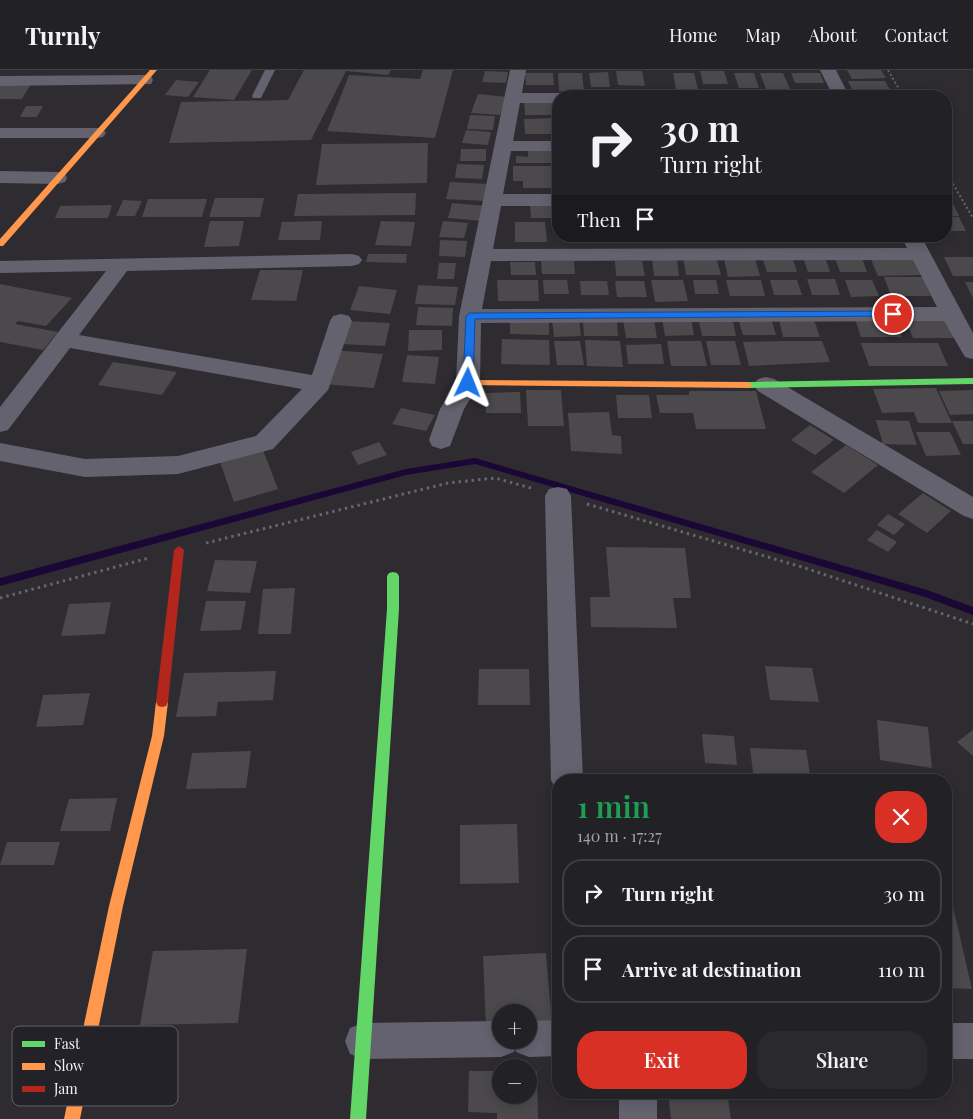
<!DOCTYPE html>
<meta charset="utf-8">
<style>
:root{--surface:#222125;--page:#2a292d;--text:#f1f3f6;--muted:#a2a3a7;--line:#3f3e42;--accent:#d93025}
body{margin:0;font-family:"Playfair Display",serif;background:var(--page);color:var(--text);height:100vh;display:flex;flex-direction:column;font-size:19px;white-space:nowrap}
*{box-sizing:border-box;margin:0}
p{font-size:16px;color:var(--muted)}
.icon{flex:none;width:28px;height:28px;fill:none;stroke:currentColor;stroke-width:2;stroke-linecap:round;stroke-linejoin:round}
.map{position:relative;flex:1;overflow:hidden}
.panel{position:absolute;left:552px;top:704px;width:400px;height:325px;display:flex;flex-direction:column;background:var(--surface);border-radius:20px;box-shadow:0 2px 12px #0003,0 0 0 1px var(--line)}
.panel>*{flex:none}
.top-card{position:absolute;left:552px;top:20px;width:400px;height:152px;border-radius:20px;box-shadow:0 2px 12px #0003,0 0 0 1px var(--line);background:#222125;color:var(--text);overflow:hidden}
.fabs{position:absolute;left:492px;top:934px;display:grid;gap:10px}
.fabs a{display:grid;place-items:center;width:45px;height:45px;border-radius:50%;background:var(--surface);box-shadow:0 2px 12px #0003,0 0 0 1px var(--line);font-size:25px}
.pin{position:absolute;display:grid;place-items:center;width:42px;height:42px;color:#fff;margin:-21px;border:2px solid #fff;border-radius:50%;box-shadow:0 1px 5px #0007}
.me{position:absolute;width:55px;margin:-28px;rotate:2deg;stroke-linejoin:round;filter:drop-shadow(0 0 4px #0008)}
.turn{display:flex;align-items:center;gap:18px;height:105px;padding:0 25px;font-size:22px}
.turn .icon{width:65px;height:65px;stroke-width:2.5}
.turn b{display:block;font-size:35px;line-height:42px}
.then{display:flex;align-items:center;height:48px;padding:0 25px;background:#0003;gap:10px;font-size:19px}
.round{display:grid;place-items:center;flex:none;width:52px;height:52px;border-radius:20px;background:var(--page)}
.headline{display:flex;align-items:center;justify-content:space-between;height:85px;padding:0 25px}
h1{font-size:30px;font-weight:600;line-height:38px;color:#1e9e55}
.button{display:flex;gap:10px;margin-top:auto;padding:10px 25px}
.button a{flex:1;height:58px;border-radius:20px;background:var(--accent);color:#fff;font-size:20px;font-weight:600;line-height:58px;text-align:center}
.button a+a{background:var(--page);color:var(--text)}
ul{padding:0;list-style:none}
li{display:flex;align-items:center;gap:15px;height:68px;margin:0 10px 8px;padding:0 15px;border:2px solid var(--line);border-radius:20px}
li div{flex:1}
li b{display:block;font-size:19px}
li em{font-style:normal}
header{display:flex;align-items:center;gap:30px;box-sizing:border-box;height:70px;padding:0 25px;background:var(--surface);border-bottom:1px solid var(--line)}
header strong{font-size:24px}
nav{display:flex;gap:28px;margin-inline-start:auto;font-size:18px}
.map>svg:first-child{display:block}
</style>
<header>
<strong>Turnly</strong>
<nav><a>Home</a><a>Map</a><a>About</a><a>Contact</a></nav>
</header>
<div class="map">
<svg width="973" height="1049" viewBox="0 0 973 1049">
<rect width="100%" height="100%" fill="#2e2c31"/>
<g fill="none" stroke-linecap="round" stroke-linejoin="round">
<path fill="#1b0736" fill-rule="evenodd" d="M475 388 927 520 973 537V545L925 527 475 394 406 405 0 516V508L406 399Z"/>
</g>
<path fill="#4b494b" d="M210 0H252L234 30 193 27Z
M304 0H391L388 5 346 1 311 70 169 73 181 32 288 30Z
M423 0H453L435 68 327 61 349 5 420 9Z
M847 0H881L886 8 852 9Z
M485 1 508 2 506 13 482 12Z
M616 1H642L645 16 618 15Z
M700 1H724L728 14H703Z
M608 2 610 17H591L589 3Z
M525 3H553L554 15H526Z
M558 3H582L584 21H559Z
M673 3H694L698 19H676Z
M734 3H754L759 18H739Z
M760 3H783L790 19H766Z
M791 3H820L824 13H795Z
M176 10 199 12 188 27 165 25Z
M848 11H885L893 25H855Z
M0 14H31L22 29H0Z
M478 24 507 27 500 45 471 43Z
M524 31H558L559 45H525Z
M26 36H43L37 47H20Z
M470 45 495 46 493 60 467 59Z
M559 48V64H525L524 49Z
M466 60 491 62 488 75 462 73Z
M428 73 427 113 316 115 322 74Z
M555 77 556 93H516V86L528 87V78Z
M461 79H486V91H460Z
M457 94 484 95 482 109 455 108Z
M513 96H552L553 118H523V111H513Z
M450 112 488 114 485 131 446 129Z
M416 123 415 145 294 146 298 124Z
M215 128H264L260 147H209Z
M946 128H950L959 146H946Z
M148 129H207L202 147H142Z
M123 130 142 131 135 146H116Z
M452 133 486 136 483 151 448 148Z
M112 135 108 148H55L60 136Z
M559 135V148H531L530 136Z
M946 147H959L966 161H946Z
M210 151H244L239 176 204 177Z
M322 151 320 170H278L282 152Z
M381 151 415 152 411 176 375 175Z
M443 151 468 153 464 168 439 167Z
M515 152H545L547 172H515Z
M572 166H600L601 172 574 173Z
M610 166H637V171H610Z
M644 166H672L673 170H645Z
M679 166H703V169H680Z
M718 166H746L748 173H720Z
M753 166H779L781 171H755Z
M440 170 467 171 465 187 439 186Z
M368 184H407L406 193 366 192Z
M913 186 921 205 878 206 870 187Z
M716 187 721 205H686L683 188Z
M803 187H825L830 202H808Z
M944 187H973V206H953Z
M652 188H677L679 206H654Z
M835 188H862L867 202H840Z
M724 189H755L760 206 728 207Z
M763 190H793L797 202H767Z
M541 191H574L575 204H542Z
M615 191H642L645 206H616Z
M510 192H535L536 205H511Z
M439 193H456L454 209H437Z
M260 200H303L296 231 251 230Z
M884 207H922L931 226H891Z
M807 209H835L840 225H812Z
M497 210H538L539 231H498Z
M543 210H567L569 224H544Z
M651 210H683L688 231 655 232Z
M693 210H716L719 224H695Z
M726 210H761L765 226H730Z
M770 210H797L802 225H774Z
M845 210H872L879 226 851 227Z
M580 211H607L609 225H581Z
M615 211H644L647 227H617Z
M965 212H973V228Z
M0 214 72 228 46 256 18 251 15 254 58 262 43 280 0 272Z
M418 215 458 217 455 235 415 234Z
M359 216 397 220 390 244 350 240Z
M418 237 453 238 452 256 416 255Z
M854 246H894L902 267H861Z
M698 247H732L736 266H702Z
M510 248H549V265L510 264Z
M662 248H691L694 265 665 266Z
M738 248H771L776 265H743Z
M552 249H579L581 266 554 267Z
M623 249H654L657 268H626Z
M779 250H814L820 267H783Z
M906 250H950L958 268H913Z
M345 251 390 253 385 276 340 274Z
M583 252H617L618 266H584Z
M409 260H442V280L408 281Z
M502 269 549 270 550 295 501 294Z
M585 270 620 271 623 297 587 296Z
M554 271H580L584 295H557Z
M667 271H701L707 296H671Z
M706 271H735L741 295H711Z
M784 271H822L830 292 749 296 743 272Z
M861 273H938L948 296H869Z
M661 274 664 294H628L626 275Z
M334 280 383 284 374 318 323 314Z
M407 285 439 287 435 314 402 312Z
M113 292 177 302 162 325 98 315Z
M936 318 952 353H918L914 342 882 343 873 319Z
M526 320H561L564 356H528Z
M973 320V344L950 345 939 321Z
M689 321H756L766 359H696L693 343H660L656 325H689Z
M520 322 521 343H486L485 323Z
M616 325H649L652 348H618Z
M401 338 435 345 426 361 392 354Z
M609 342 612 365 621 366 622 384 571 381 568 343Z
M876 350 909 351 917 375 883 374Z
M952 351H973V374H963Z
M810 355 834 370 815 385 791 370Z
M916 362H950L961 385 926 386Z
M379 372 387 385 358 395 351 382Z
M846 375 878 395 844 423 811 402Z
M263 380 278 419 234 432 220 392Z
M923 423 951 441 927 463 898 444Z
M888 444 905 454 894 465 877 455Z
M877 460 897 472 888 482 867 470Z
M606 477 685 478 691 528H673L677 558 591 557 590 527H610Z
M215 490 257 491 250 523 207 521Z
M295 518 291 564H258L263 519Z
M206 531H246L241 560 200 561Z
M111 532 105 564 61 566 69 534Z
M765 596 812 598 819 632 770 630Z
M479 599H529L530 635H478Z
M276 601 273 630 218 632 216 646 176 647 184 603Z
M90 623 83 655 36 657 43 625Z
M877 650 928 657 932 698 880 690Z
M973 660V686L957 672Z
M702 664 734 666 737 695 705 693Z
M750 678 806 680 811 710H754Z
M251 681 246 718 186 719 192 683Z
M117 728 110 761H60L69 729Z
M517 754 519 813 460 814V755Z
M7 772H60L54 795H0Z
M946 837H953L972 919 946 918Z
M247 879 238 953 140 955 153 881Z
M546 883 552 954 529 955V942H501V957H486L483 886Z
M469 1001H501V1025H529V1001H537L538 1049H497V1043L468 1042Z
M668 1022H727L731 1049H671Z"/>
<g fill="none" stroke-linecap="round" stroke-linejoin="round">
<path stroke="#67646d" stroke-width="2" stroke-dasharray="2 2.5" stroke-linecap="butt" d="M888 0 903 26
M946 102 973 148"/>
<path stroke="#67646d" stroke-width="3" stroke-dasharray="2.5 4" stroke-linecap="butt" d="M587 434 802 497 973 554
M206 473 448 413 495 408 531 418
M0 528 149 488"/>
<path fill="#656270" fill-rule="evenodd" d="M265 0H275L261 28H253L252 26Z"/>
<path fill="#656270" fill-rule="evenodd" d="M510 0H526L522 23H559L566 26H559V33H520L513 71H559V81H511L503 124H559V136H501L493 179 907 178 902 168 903 166H921L973 263V289L965 287 944 251 481 253 480 313 464 339 450 376 441 379 432 376 429 370 440 339 456 313 459 246ZM913 190 937 237 482 239 491 191Z
M820 0H836L849 26H833Z
M145 5 151 6 153 10 151 14 0 16V6Z
M0 58H97L103 59 106 63 103 67 97 68H0Z
M0 101 58 102 65 104 67 108 65 112 58 114 0 113Z
M352 184 359 186 362 190 359 194 352 196 127 201 79 265 312 305 330 251 333 246 341 244 349 246 352 251 328 320 273 379 178 404 85 407 0 391V373L85 389 178 386 256 366 302 319 70 278 8 360 0 362V337L106 201 0 203V191Z
M766 307 774 309 973 427V449L964 446 758 321 754 315 758 309Z
M558 417 567 419 571 426 583 710H559V721L556 720 551 710 545 426 549 419Z
M559 950V986L529 987 516 982 515 979 514 982 501 987 363 989 350 984 345 971 350 958 363 953 501 951V970H529V951Z
M946 953H973V989H946Z
M619 1022H657V1049H619Z"/>
<path fill="#63d668" fill-rule="evenodd" d="M973 308V314L748 318 743 315 748 312Z
M393 502 397 503 399 506V539L366 1049H350L387 539V506L389 503Z"/>
<path fill="#ff974d" fill-rule="evenodd" d="M150 0H157L3 176H0V169Z
M468 310 748 312 753 315 748 318 465 315 463 313Z
M162 627 166 628 168 632 164 666 123 836 80 1049H64L109 836 152 666 156 632 158 628Z"/>
<path fill="#b3261e" fill-rule="evenodd" d="M179 476 184 480 168 632 166 636 162 637 158 636 156 632 174 480Z"/>
</g>
<path fill="#1a73e8" stroke="#114b97" d="M893 241 896 242V246L475 249 473 313 468 317 463 313 466 246 470 243Z"/>
<rect x="12" y="956" width="166" height="80" rx="8" fill="#232228" stroke="#616066" stroke-width="1"/>
<rect x="22" y="971" width="23" height="6" fill="#63d668"/>
<rect x="22" y="993" width="23" height="7" fill="#ff974d"/>
<rect x="22" y="1016" width="23" height="6" fill="#b3261e"/>
<g font-size="14" fill="#f3f2f6">
<text x="54" y="979">Fast</text>
<text x="54" y="1001">Slow</text>
<text x="54" y="1024">Jam</text>
</g>
</svg>
<div class="fabs">
<a>+</a>
<a>−</a>
</div>
<div class="pin" style="left:893px;top:244px;background:#d93025"><svg class="icon" aria-label="arrive" viewBox="0 0 24 24"><path d="M6 21V4h12l-3 4 3 4H6"/></svg></div>
<svg class="me" style="left:468px;top:313px" viewBox="-20 -20 40 40"><path d="M0-17L14 15 0 8-14 15z" fill="#1a73e8" stroke="#fff" stroke-width="4"/></svg>
<div class="top-card">
<div class="turn"><svg class="icon" aria-label="right" viewBox="0 0 24 24"><path d="M7 20v-9h11M14 6l5 5-5 5"/></svg><div><b>30 m</b>Turn right</div></div>
<div class="then">Then<svg class="icon" aria-label="arrive" viewBox="0 0 24 24"><path d="M6 21V4h12l-3 4 3 4H6"/></svg></div>
</div>
<section class="panel">
<div class="headline"><div><h1>1 min</h1><p>140 m · 17:27</p></div><a class="round" style="background:#d93025;color:#fff"><svg class="icon" aria-label="close" viewBox="0 0 24 24"><path d="M6 6l12 12M18 6L6 18"/></svg></a></div>
<ul>
<li><svg class="icon" aria-label="right" viewBox="0 0 24 24"><path d="M7 20v-9h11M14 6l5 5-5 5"/></svg><div><b>Turn right</b></div><em>30 m</em></li>
<li><svg class="icon" aria-label="arrive" viewBox="0 0 24 24"><path d="M6 21V4h12l-3 4 3 4H6"/></svg><div><b>Arrive at destination</b></div><em>110 m</em></li>
</ul>
<div class="button"><a>Exit</a><a>Share</a></div>
</section>
</div>
